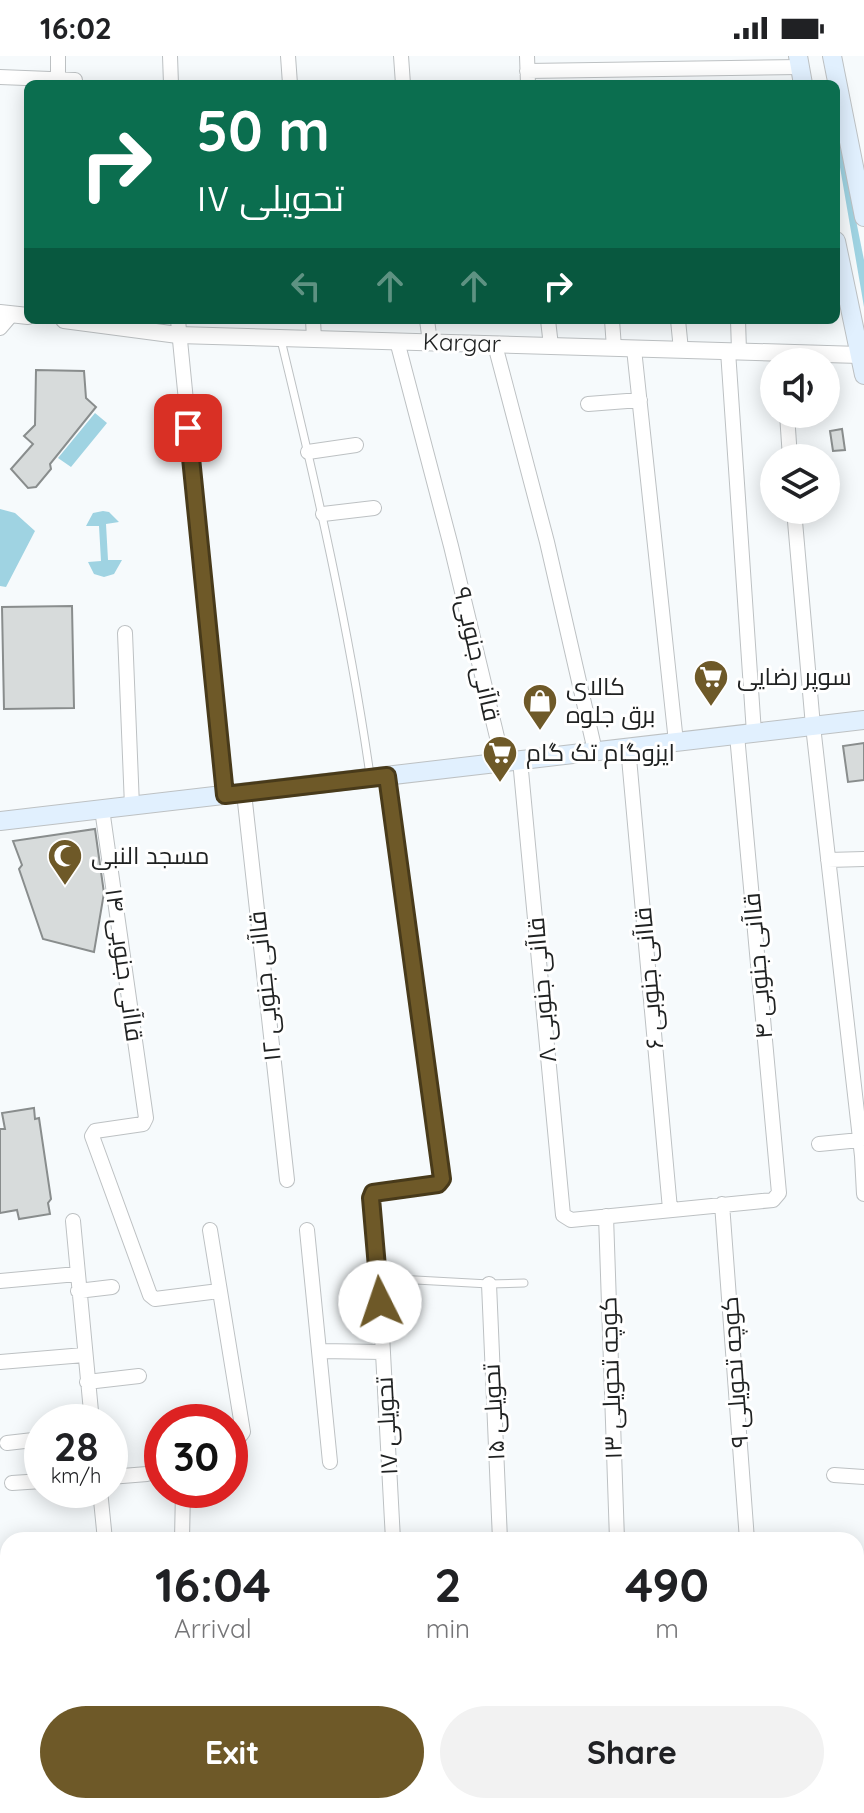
<!DOCTYPE html>
<meta charset="utf-8">
<style>
:root{--surface:#fff;--page:#f2f2f2;--text:#202124;--muted:#757577;--accent:#6e5928}
body{margin:0;font-family:Quicksand,Cairo,sans-serif;background:var(--page);color:var(--text);height:100vh;display:flex;flex-direction:column;font-size:30px;white-space:nowrap}
*{box-sizing:border-box;margin:0}
p{font-size:26px;color:var(--muted)}
.icon{flex:none;width:44px;height:44px;fill:none;stroke:currentColor;stroke-width:2;stroke-linecap:round;stroke-linejoin:round}
.map{position:relative;flex:1;overflow:hidden}
.details{position:absolute;left:0px;top:1476px;width:864px;height:282px;display:flex;flex-direction:column;background:var(--surface);border-radius:24px 24px 0 0;box-shadow:0 4px 20px #0003}
.details>*{flex:none}
.top-card{position:absolute;left:24px;top:24px;width:816px;height:244px;border-radius:12px;box-shadow:0 4px 20px #0003;background:#0b6e4f;color:#fff;overflow:hidden}
.controls{position:absolute;left:760px;top:292px;display:grid;gap:16px}
.controls a{display:grid;place-items:center;width:80px;height:80px;border-radius:50%;background:var(--surface);box-shadow:0 4px 20px #0003;font-size:40px}
.speed{position:absolute;left:24px;top:1348px;display:flex;gap:16px;font-size:40px;font-weight:700;text-align:center}
.speed>*{display:grid;place-content:center;width:104px;height:104px;border-radius:50%;background:var(--surface);box-shadow:0 4px 20px #0003;line-height:1}
.speed small{font-size:20px;font-weight:400}
.speed .limit{border:12px solid #d22;background:#fff;color:#111}
.pin{position:absolute;display:grid;place-items:center;width:68px;height:68px;color:#fff;margin:-34px;border-radius:16px;box-shadow:0 4px 12px #0006}
.me{position:absolute;width:88px;margin:-44px;rotate:356deg;stroke-linejoin:round;filter:drop-shadow(0 0 6px #0008)}
.turn{display:flex;align-items:center;gap:28px;height:168px;padding:0 40px;font-size:36px}
.turn .icon{width:104px;height:104px;stroke-width:2.5}
.turn b{display:block;font-size:56px;line-height:68px}
.lanes{display:flex;align-items:center;height:76px;padding:0 40px;background:#0003;justify-content:center;gap:40px;direction:ltr}
.lanes .off{opacity:.35}
.eta{display:flex;justify-content:space-evenly;align-items:center;height:136px;text-align:center}
.eta b{font-size:48px;font-weight:800;line-height:56px}
.button{display:flex;gap:16px;margin-top:auto;padding:16px 40px}
.button a{flex:1;height:92px;border-radius:48px;background:var(--accent);color:#fff;font-size:32px;font-weight:800;line-height:92px;text-align:center}
.button a+a{background:var(--page);color:var(--text)}
.status{display:flex;justify-content:space-between;align-items:center;height:56px;padding:0 40px;background:var(--surface);direction:ltr}
.status svg{height:22px;fill:currentColor}
.map>svg:first-child{display:block}
</style>
<div class="status"><b>16:02</b><svg viewBox="0 0 49 12"><path d="M0 12V9h3v3zM5 12V6h3v6zM10 12V3h3v9zM15 12V0h3v12zM26 1h20v11H26zM47 4h2v5h-2z"/></svg></div>
<div class="map">
<svg width="864" height="1757" viewBox="0 0 864 1757">
<rect width="100%" height="100%" fill="#f6fafc"/>
<path fill="#9fd3e2" d="M836 88 841 89 864 204V251Z
M95 357 107 367 71 411 58 402Z
M0 453 15 457 35 475 6 531 0 530Z
M103 455 109 456 119 466 106 468 108 504H122L114 518 104 521 94 518 88 506 101 505 99 470H86L93 457Z"/>
<path fill="#d7dbdb" stroke="#898d8d" stroke-width="2" d="M36 314 84 315 86 342 96 351 50 408 51 413 36 431 28 432 11 413 33 388 24 380 35 369Z
M842 373 845 394 833 395 830 375Z
M72 550 74 652 4 653 2 551Z
M864 687V724L848 726 843 690Z
M95 773 104 837 94 896 43 883 19 813 22 809 13 785Z
M34 1052 35 1063 39 1062 51 1143 48 1147 50 1158 19 1163 17 1154 0 1157V1073H5L2 1057Z"/>
<g fill="none" stroke-linecap="round" stroke-linejoin="round">
<defs>
<path id="service" d="M281 284C316 428 349 572 370 719
M379 1222 489 1228 524 1227"/>
<path id="minor" d="M58 0V23
M170 0 171 28
M288 0 290 28
M401 0 403 28
M527 0 528 28
M527 15 800 11
M0 21 75 24
M178 264 225 739
M313 264 314 283
M427 264 430 286
M548 264 551 290
M612 264 614 292
M678 264 681 294
M738 264 739 295
M0 272 12 258
M397 285 451 490 503 706
M495 289 547 486 595 695
M634 293 676 686
M728 295 754 677
M588 348 640 344
M787 358 790 402
M308 396 356 389
M794 454 813 670 862 1100 864 1138
M323 458 374 452
M125 577 132 750
M628 691 670 1153
M520 704 563 1159 571 1164 773 1144 779 1137 737 679
M387 720 442 1123 438 1128 377 1136 371 1142 379 1222 393 1484
M244 737 287 1124
M102 753 146 1062 143 1068 95 1075 92 1080 150 1239 155 1243 211 1236
M828 804 864 803
M819 1088 860 1084
M722 1148 747 1484
M606 1160 617 1484
M73 1165 92 1366
M210 1174 243 1376 240 1380 230 1381
M307 1174 330 1406
M0 1225 77 1218
M489 1228 500 1484
M78 1235 112 1231
M320 1295 383 1296
M0 1306 84 1299
M87 1326 139 1320
M7 1387 42 1383
M834 1419 864 1421
M110 1421 147 1418
M12 1427 42 1425
M100 1434 105 1484
M182 1484 183 1434
M0 1595 8 1593
M856 1648H864
M81 1750V1757
M158 1750V1757
M238 1750 240 1757
M408 1750 409 1757
M512 1750 513 1757
M626 1750 627 1757
M703 1750 704 1757
M767 1750 768 1757"/>
<path id="tertiary" d="M0 257 28 260
M64 264 178 279 860 299
M854 1757 864 1756"/>
<path id="secondary" d="M798 0 803 28
M832 0 864 161
M836 185 864 319
M0 765 864 664"/>
</defs>
<use href="#service" stroke="#bdc1c3" stroke-width="9"/>
<use href="#minor" stroke="#bdc1c3" stroke-width="16"/>
<use href="#tertiary" stroke="#bdc1c3" stroke-width="18"/>
<use href="#secondary" stroke="#bdc1c3" stroke-width="20"/>
<use href="#service" stroke="#fff" stroke-width="7"/>
<use href="#minor" stroke="#fff" stroke-width="14"/>
<use href="#tertiary" stroke="#fff" stroke-width="16"/>
<use href="#secondary" stroke="#e1f0fe" stroke-width="18"/>
</g>
<g fill="none" stroke-linecap="round" stroke-linejoin="round">
<defs>
<path id="route" d="M188 372 225 739 387 720 442 1123 438 1128 373 1137 371 1142 380 1246"/>
</defs>
<use href="#route" stroke="#483a1a" stroke-width="20"/>
<use href="#route" stroke="#6e5928" stroke-width="14"/>
</g>
<defs>
<symbol id="supermarket-pin" viewBox="-11 -11 22 30"><path d="M0 17L-7.5 6A9.5 9.5 0 1 1 7.5 6Z" fill="#6e5928" stroke="#fff"/><path d="M-6-5.5h2.5l.6 2H6L4.5 2H-2.5L-4.4-4H-6ZM-1.5 3.2a1.3 1.3 0 1 0 .1 0ZM3 3.2a1.3 1.3 0 1 0 .1 0Z" fill="#fff"/></symbol>
<symbol id="shop-pin" viewBox="-11 -11 22 30"><path d="M0 17L-7.5 6A9.5 9.5 0 1 1 7.5 6Z" fill="#6e5928" stroke="#fff"/><path d="M-5-2.5h2.3a2.7 3.5 0 0 1 5.4 0H5L5.5 6h-11ZM-1.5-2.5h3a1.5 2.3 0 0 0-3 0Z" fill="#fff"/></symbol>
<symbol id="mosque-pin" viewBox="-11 -11 22 30"><path d="M0 17L-7.5 6A9.5 9.5 0 1 1 7.5 6Z" fill="#6e5928" stroke="#fff"/><path d="M3.5-4.9A6 6 0 1 0 3.5 4.9A5 5 0 1 1 3.5-4.9Z" fill="#fff"/></symbol>
</defs>
<g fill-rule="evenodd">
<use href="#supermarket-pin" x="691" y="601" width="40" height="54"/>
<use href="#shop-pin" x="520" y="625" width="40" height="54"/>
<use href="#supermarket-pin" x="480" y="677" width="40" height="54"/>
<use href="#mosque-pin" x="45" y="780" width="40" height="54"/>
</g>
<g text-anchor="middle" stroke-width="6" stroke-linejoin="round" paint-order="stroke">
<g font-size="24" fill="#202222" stroke="#fff">
<text transform="translate(462 287) rotate(2)" y="8">Kargar</text>
<text transform="translate(477 598) rotate(77)" y="8">قاآنی جنوبی۹</text>
<text transform="translate(124 909) rotate(82)" y="8">قاآنی جنوبی ۱۴</text>
<text transform="translate(758 910) rotate(-95)" y="8">قاآنی جنوبی ۴</text>
<text transform="translate(649 922) rotate(-95)" y="8">قاآنی جنوبی ۶</text>
<text transform="translate(265 930) rotate(-96)" y="8">قاآنی جنوبی ۱۲</text>
<text transform="translate(542 934) rotate(-95)" y="8">قاآنی جنوبی ۸</text>
<text transform="translate(735 1316) rotate(-94)" y="8">کوچه تحویلی ۹</text>
<text transform="translate(611 1322) rotate(-92)" y="8">کوچه تحویلی ۱۳</text>
<text transform="translate(494 1356) rotate(-93)" y="8">تحویلی ۱۵</text>
<text transform="translate(387 1370) rotate(-93)" y="8">تحویلی ۱۷</text>
</g>
<g font-size="24" fill="#202222" stroke="#fff" text-anchor="start">
<text x="737" y="629">سوپر رضایی</text>
<text x="566" y="639">کالای<tspan x="566" dy="28">برق جلوه</tspan></text>
<text x="526" y="705">ایزوگام تک گام</text>
<text x="91" y="808">مسجد النبی</text>
</g>
</g>
</svg>
<div class="controls">
<a><svg class="icon" aria-label="sound" viewBox="0 0 24 24"><path d="M4 9h4l5-4v14l-5-4H4zM17 9q2 3 0 6"/></svg></a>
<a><svg class="icon" aria-label="layers" viewBox="0 0 24 24"><path d="M12 4l9 5-9 5-9-5zM3 14l9 5 9-5"/></svg></a>
</div>
<div class="speed"><div>28<small>km/h</small></div><div class="limit">30</div></div>
<div class="pin" style="left:188px;top:372px;background:#d93025"><svg class="icon" aria-label="arrive" viewBox="0 0 24 24"><path d="M6 21V4h12l-3 4 3 4H6"/></svg></div>
<svg class="me" style="left:380px;top:1246px" viewBox="-20 -20 40 40"><circle r="19" fill="#fff"/><path d="M0-13L10 11 0 6-10 11z" fill="#6e5928"/></svg>
<div class="top-card">
<div class="turn"><svg class="icon" aria-label="right" viewBox="0 0 24 24"><path d="M7 20v-9h11M14 6l5 5-5 5"/></svg><div><b>50 m</b>تحویلی ۱۷</div></div>
<div class="lanes"><svg class="icon off" aria-label="left" viewBox="0 0 24 24"><path d="M17 20v-9H6M10 6l-5 5 5 5"/></svg><svg class="icon off" aria-label="ahead" viewBox="0 0 24 24"><path d="M12 20V5M6 11l6-6 6 6"/></svg><svg class="icon off" aria-label="ahead" viewBox="0 0 24 24"><path d="M12 20V5M6 11l6-6 6 6"/></svg><svg class="icon" aria-label="right" viewBox="0 0 24 24"><path d="M7 20v-9h11M14 6l5 5-5 5"/></svg></div>
</div>
<section class="details">
<div class="eta">
<div><b>16:04</b><p>Arrival</p></div>
<div><b>2</b><p>min</p></div>
<div><b>490</b><p>m</p></div>
</div>
<div class="button"><a>Exit</a><a>Share</a></div>
</section>
</div>
